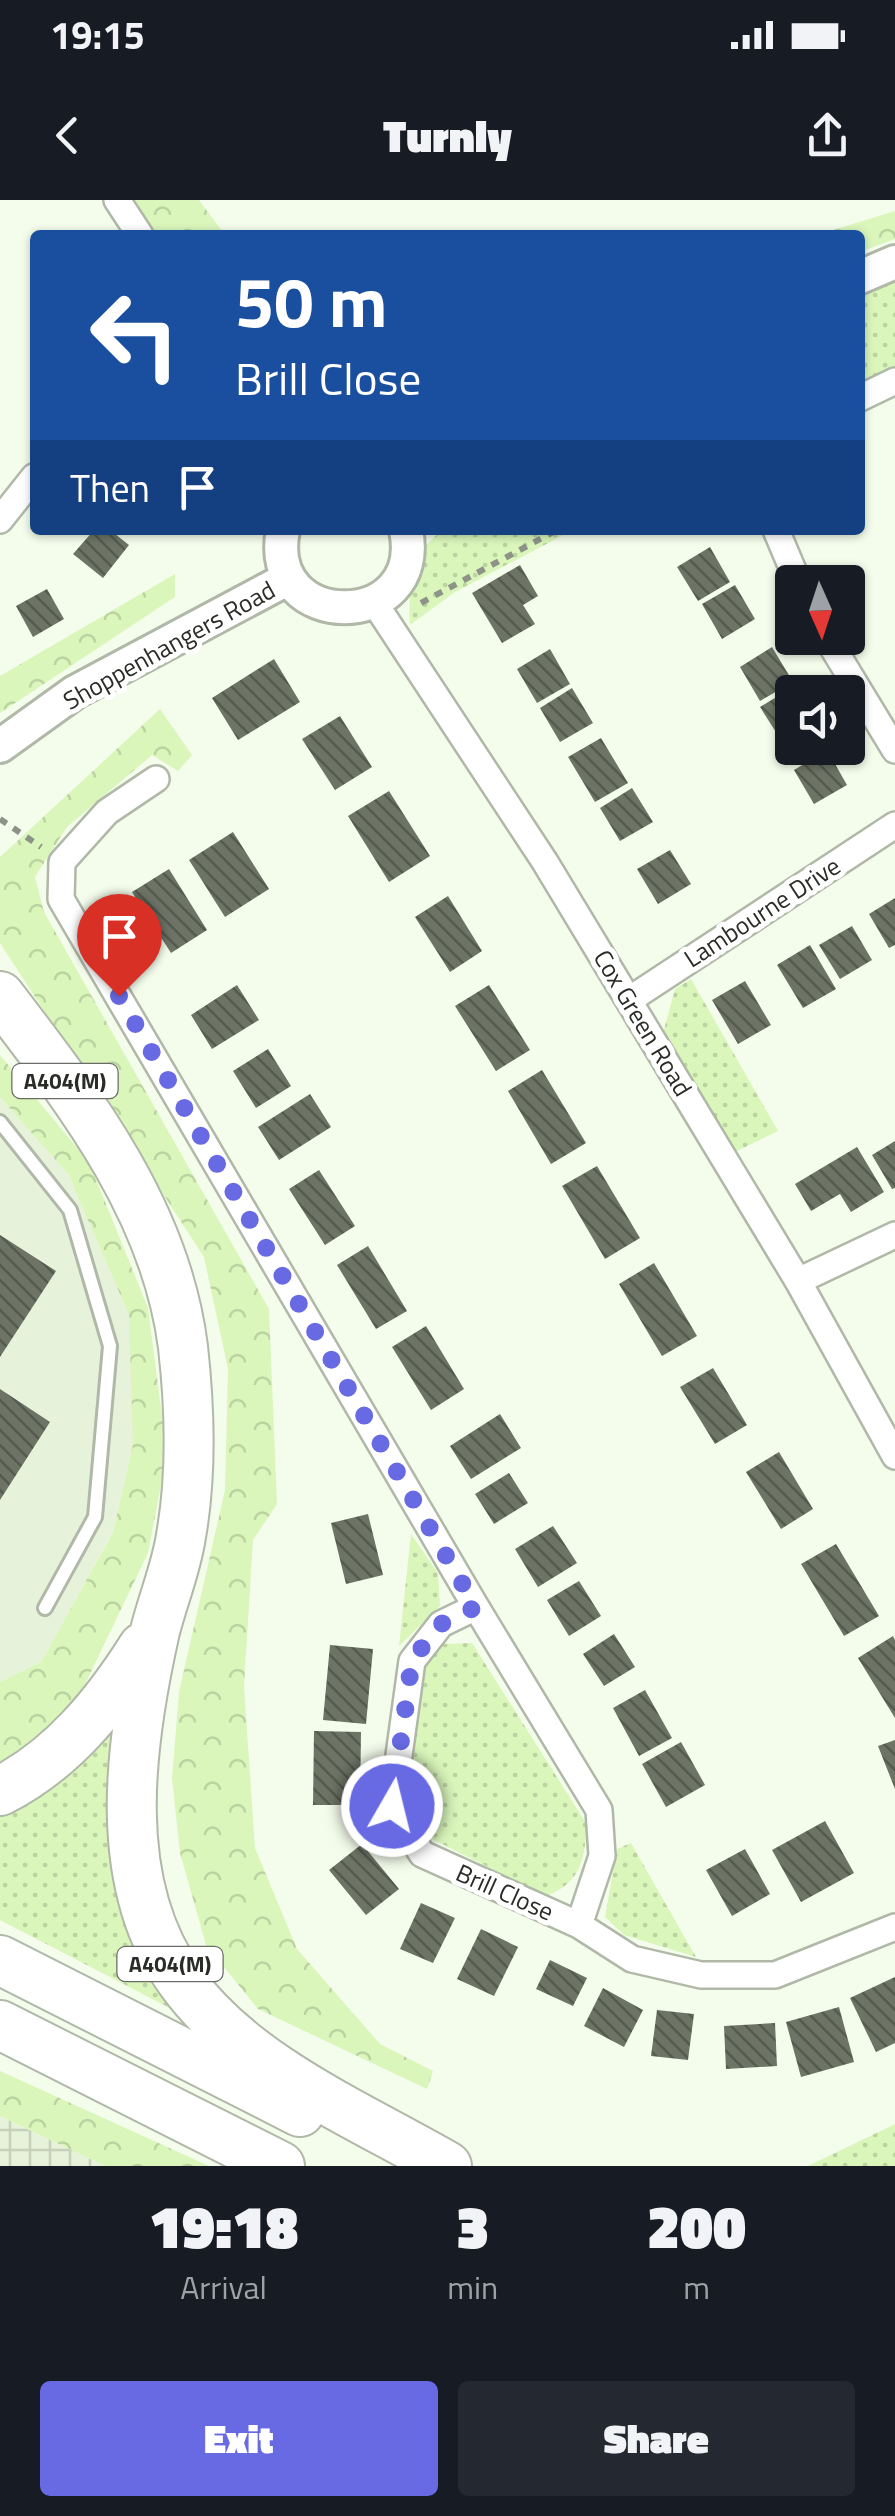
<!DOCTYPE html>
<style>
:root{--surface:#171b24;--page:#242831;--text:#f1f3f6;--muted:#9ea1a6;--accent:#676ae3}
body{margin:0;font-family:"Titillium Web",sans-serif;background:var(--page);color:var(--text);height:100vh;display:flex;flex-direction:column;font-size:38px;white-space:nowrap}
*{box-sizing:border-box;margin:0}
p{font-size:32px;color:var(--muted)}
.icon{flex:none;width:55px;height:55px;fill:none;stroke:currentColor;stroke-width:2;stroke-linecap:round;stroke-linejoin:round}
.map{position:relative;height:1966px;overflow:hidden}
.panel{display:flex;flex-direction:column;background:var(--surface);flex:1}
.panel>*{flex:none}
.top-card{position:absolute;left:30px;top:30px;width:835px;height:305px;border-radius:10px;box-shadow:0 2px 8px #0004;background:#1a4fa0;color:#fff;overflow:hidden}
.needle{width:65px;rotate:177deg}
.controls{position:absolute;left:775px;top:365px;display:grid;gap:20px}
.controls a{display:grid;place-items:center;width:90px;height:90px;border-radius:10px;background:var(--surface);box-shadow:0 2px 8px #0004;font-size:50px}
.pin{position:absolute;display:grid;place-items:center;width:85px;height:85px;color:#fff;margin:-102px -42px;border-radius:50% 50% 50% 0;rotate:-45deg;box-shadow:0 0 10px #0007}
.pin .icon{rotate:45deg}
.me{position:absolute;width:110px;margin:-55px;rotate:8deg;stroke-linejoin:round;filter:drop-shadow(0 0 8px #0008)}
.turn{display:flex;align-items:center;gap:35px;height:210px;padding:0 40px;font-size:45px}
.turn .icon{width:130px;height:130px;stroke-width:2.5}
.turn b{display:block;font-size:70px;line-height:85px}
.then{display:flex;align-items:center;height:95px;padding:0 40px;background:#0003;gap:20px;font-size:38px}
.eta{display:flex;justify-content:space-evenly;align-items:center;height:170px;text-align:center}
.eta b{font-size:60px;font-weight:800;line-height:70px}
.primary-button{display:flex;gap:20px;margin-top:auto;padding:20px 40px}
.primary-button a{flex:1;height:115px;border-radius:10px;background:var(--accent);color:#fff;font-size:40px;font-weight:800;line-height:115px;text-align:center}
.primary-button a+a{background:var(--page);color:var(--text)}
.status{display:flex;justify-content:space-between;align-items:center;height:70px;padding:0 50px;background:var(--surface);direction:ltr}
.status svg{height:28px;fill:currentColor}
header{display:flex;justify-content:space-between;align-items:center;height:130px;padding:0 40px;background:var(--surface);font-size:45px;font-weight:800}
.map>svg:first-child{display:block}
</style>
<div class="status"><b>19:15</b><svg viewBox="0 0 49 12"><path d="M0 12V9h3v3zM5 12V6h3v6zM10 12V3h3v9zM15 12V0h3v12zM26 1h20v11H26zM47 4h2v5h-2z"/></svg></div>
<header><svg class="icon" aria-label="back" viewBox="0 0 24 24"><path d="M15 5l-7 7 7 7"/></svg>Turnly<svg class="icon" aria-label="share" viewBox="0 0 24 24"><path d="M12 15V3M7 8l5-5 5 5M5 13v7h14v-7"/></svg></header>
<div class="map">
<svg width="895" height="1966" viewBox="0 0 895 1966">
<defs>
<pattern id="industrial-grid" width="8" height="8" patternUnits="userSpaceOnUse" patternTransform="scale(2.5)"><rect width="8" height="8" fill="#e7f2da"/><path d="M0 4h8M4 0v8" fill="none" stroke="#c6d0bb"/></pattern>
<pattern id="grass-dots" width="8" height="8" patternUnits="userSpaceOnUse" patternTransform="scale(2.5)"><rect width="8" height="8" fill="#daf6bb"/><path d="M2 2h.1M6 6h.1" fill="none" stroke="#bbd3a1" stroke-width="1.8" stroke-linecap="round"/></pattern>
<pattern id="forest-crowns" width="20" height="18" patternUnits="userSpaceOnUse" patternTransform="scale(2.5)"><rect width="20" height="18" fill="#daf6bb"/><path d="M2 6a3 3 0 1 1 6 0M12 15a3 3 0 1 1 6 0" fill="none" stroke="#bbd3a1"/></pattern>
<pattern id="building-back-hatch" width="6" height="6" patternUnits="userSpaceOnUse" patternTransform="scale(2.5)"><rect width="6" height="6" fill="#6d7465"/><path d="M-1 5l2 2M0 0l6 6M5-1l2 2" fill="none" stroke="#555a4f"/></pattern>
</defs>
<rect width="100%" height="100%" fill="#f4fdec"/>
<path fill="#e7f2da" d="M0 897 68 974 129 1115 134 1240 113 1331 41 1462 0 1482Z"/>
<path fill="url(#industrial-grid)" d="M0 1916 105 1966H0Z"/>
<path fill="url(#grass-dots)" d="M895 81V170L860 186V96Z
M443 330H573L455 392 410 425C408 388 411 352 443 330Z
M691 779 778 931 733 953 662 837 675 789Z
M411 1334 438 1373 440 1406 399 1446Z
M472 1443 586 1623C586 1658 581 1683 546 1696L428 1637 409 1613 406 1585 425 1460 442 1444Z
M118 1494 121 1571 187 1817 0 1720V1604Z
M631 1643 696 1757 624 1735 605 1717 617 1649Z
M895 1924V1966H808Z"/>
<path fill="url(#forest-crowns)" d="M135 0H199L225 35H157Z
M895 11V39L860 52V35H817Z
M175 374V397L0 513V476Z
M160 509 192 555 178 571 152 555 67 627 35 677 44 712 269 1109 277 1304 253 1340 244 1486 255 1648 297 1749 380 1844 433 1871 427 1889 258 1809 206 1745 180 1653 172 1578 179 1492 225 1290 228 1169 204 1057 0 743V657Z
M0 855 89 962 148 1108 167 1254 148 1353 78 1499 23 1554 0 1562V1482L41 1462 113 1332 133 1244 129 1115 68 974 0 897Z
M0 1871 209 1966H105L0 1916Z"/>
<path fill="url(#building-back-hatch)" d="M94 330H110L129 345 103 378 73 354Z
M710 347 730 382 698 401 677 367Z
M520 365 538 396 523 405 535 424 502 443 472 393Z
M735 385 755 419 722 439 702 404Z
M47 389 64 419 33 437 16 406Z
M772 447 793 482 760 501 740 467Z
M550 449 570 484 537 503 517 469Z
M274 459 300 502 238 540 212 498Z
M793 487 797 492H792V534L781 540 760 507Z
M572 488 593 523 560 542 540 508Z
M340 516 372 567 335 590 302 539Z
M601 538 628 583 595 602 568 557Z
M827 550 847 585 814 604 794 570Z
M632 588 653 622 620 641 600 608Z
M389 591 430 656 389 682 348 616Z
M233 632 269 689 225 717 189 660Z
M670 650 691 684 658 704 637 669Z
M169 669 207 730 171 753 132 692Z
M448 696 482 751 450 772 415 717Z
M895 698V745L889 748 869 714Z
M852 726 872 760 840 779 819 745Z
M810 745 836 789 803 808 777 765Z
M745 781 771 825 738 844 712 800Z
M237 785 259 820 212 849 191 815Z
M489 785 530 850 496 871 455 806Z
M268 849 291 886 256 908 233 871Z
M542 870 586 943 551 964 508 891Z
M310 894 331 927 279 960 258 927Z
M895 941V988L892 989 872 955Z
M857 947 884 992 851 1012 840 994 811 1011 795 984Z
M597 966 640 1038 605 1059 562 986Z
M319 970 355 1026 325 1045 289 989Z
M0 1035 56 1071 0 1157Z
M368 1046 407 1111 376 1129 337 1065Z
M654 1063 697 1136 662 1156 619 1084Z
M426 1126 464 1189 431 1210 392 1147Z
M713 1168 747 1225 715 1244 680 1187Z
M0 1189 50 1222 0 1300Z
M500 1214 521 1248 471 1279 450 1246Z
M779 1252 813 1309 781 1329 746 1272Z
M509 1273 528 1303 494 1324 475 1294Z
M368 1314 383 1375 346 1384 331 1323Z
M553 1326 577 1363 538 1387 515 1349Z
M836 1344 879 1416 844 1436 801 1364Z
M579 1381 601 1416 569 1436 547 1400Z
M614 1434 635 1467 604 1486 583 1454Z
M893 1436 895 1440V1518L858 1458Z
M330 1445 373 1449 366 1524 323 1520Z
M645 1490 672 1538 639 1556 613 1508Z
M314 1531 361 1532 360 1605H313Z
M895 1540V1589L878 1546Z
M681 1542 705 1585 666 1607 642 1564Z
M825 1621 854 1673 801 1702 772 1650Z
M362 1644 399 1689 366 1715 329 1670Z
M745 1649 770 1694 732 1716 706 1670Z
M421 1703 455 1718 433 1763 400 1749Z
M481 1729 518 1747 494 1796 457 1779Z
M550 1760 587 1778 573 1806 536 1789Z
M895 1777V1843L876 1852 850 1798Z
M603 1788 643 1810 624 1847 584 1826Z
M839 1807 854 1862 801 1877 786 1822Z
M657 1810 694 1814 688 1860 651 1856Z
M775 1823 777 1866 726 1869 724 1826Z"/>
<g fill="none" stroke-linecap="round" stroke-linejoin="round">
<defs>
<path id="service" d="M0 922 70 1010 110 1146 95 1317 45 1408"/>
<path id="minor" d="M117 0 140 35
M860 198 895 181
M0 320 34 277
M776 330 798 382
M374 402 545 662 798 1081 895 1256
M827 438 895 550
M156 579 107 612 62 662 61 699 476 1407 441 1424 412 1461 392 1606 422 1654 579 1725 632 1759 701 1775H775L895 1727
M629 800 895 625
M798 1081 895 1035
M476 1407 599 1610 602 1656 579 1725"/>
<path id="tertiary" d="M860 77 895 62
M283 330C262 433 427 433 406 330
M0 546 75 492 289 378"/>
<path id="motorway" d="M0 796C81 902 166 1011 183 1147 190 1209 192 1274 181 1336 176 1369 163 1399 155 1431 130 1542 109 1683 182 1782 245 1868 357 1914 447 1966
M0 1591C62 1560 107 1504 143 1447
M0 1760 300 1912
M0 1825 280 1966"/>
</defs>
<use href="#service" stroke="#b0b8a8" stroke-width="18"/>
<use href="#minor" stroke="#b0b8a8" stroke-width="30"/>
<use href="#tertiary" stroke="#b0b8a8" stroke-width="38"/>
<use href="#motorway" stroke="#b0b8a8" stroke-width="52"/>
<path stroke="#8d9388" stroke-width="6" stroke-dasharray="8 8" stroke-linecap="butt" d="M421 403 557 330
M0 619 41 647"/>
<use href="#service" stroke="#fff" stroke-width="12"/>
<use href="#minor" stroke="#fff" stroke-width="25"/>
<use href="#tertiary" stroke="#fff" stroke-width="32"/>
<use href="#motorway" stroke="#fff" stroke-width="48"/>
</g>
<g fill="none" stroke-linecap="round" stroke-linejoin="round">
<path stroke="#676ae3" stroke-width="18" stroke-dasharray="0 32.4" d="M119 796 476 1407 441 1424 412 1460 392 1606"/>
</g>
<g text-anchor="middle" stroke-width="10" stroke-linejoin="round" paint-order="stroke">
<g fill="#fff" stroke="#6a6c68" stroke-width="2.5">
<rect x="12.5" y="864" width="105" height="34" rx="8"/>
<rect x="117.5" y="1747" width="105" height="34" rx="8"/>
</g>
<g font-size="22" font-weight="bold" fill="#2a2d27">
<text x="65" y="889">A404(M)</text>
<text x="170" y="1772">A404(M)</text>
</g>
<g font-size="25" fill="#2a2d27" stroke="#fff">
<text transform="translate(169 445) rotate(-29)" y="9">Shoppenhangers Road</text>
<text transform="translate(762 712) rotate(-33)" y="9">Lambourne Drive</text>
<text transform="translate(643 823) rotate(59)" y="9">Cox Green Road</text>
<text transform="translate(505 1692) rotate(24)" y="9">Brill Close</text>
</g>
</g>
</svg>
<div class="controls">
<a><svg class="needle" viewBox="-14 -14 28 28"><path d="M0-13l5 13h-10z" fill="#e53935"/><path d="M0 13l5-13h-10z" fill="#9ea1a6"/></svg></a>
<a><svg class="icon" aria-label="sound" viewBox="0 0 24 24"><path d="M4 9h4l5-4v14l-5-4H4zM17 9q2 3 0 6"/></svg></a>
</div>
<div class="pin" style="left:119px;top:796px;background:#d93025"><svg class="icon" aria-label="arrive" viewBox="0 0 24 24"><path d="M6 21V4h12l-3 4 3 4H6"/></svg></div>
<svg class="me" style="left:392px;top:1606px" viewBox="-20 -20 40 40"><circle r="17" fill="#676ae3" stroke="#fff" stroke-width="3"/><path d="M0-11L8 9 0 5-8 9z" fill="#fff"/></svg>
<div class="top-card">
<div class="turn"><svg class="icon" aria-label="left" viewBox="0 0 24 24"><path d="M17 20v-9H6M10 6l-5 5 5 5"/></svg><div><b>50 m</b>Brill Close</div></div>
<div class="then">Then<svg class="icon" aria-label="arrive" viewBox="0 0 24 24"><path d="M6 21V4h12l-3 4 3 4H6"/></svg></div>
</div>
</div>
<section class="panel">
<div class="eta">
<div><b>19:18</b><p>Arrival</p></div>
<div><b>3</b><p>min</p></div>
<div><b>200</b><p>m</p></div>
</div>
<div class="primary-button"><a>Exit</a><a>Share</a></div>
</section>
